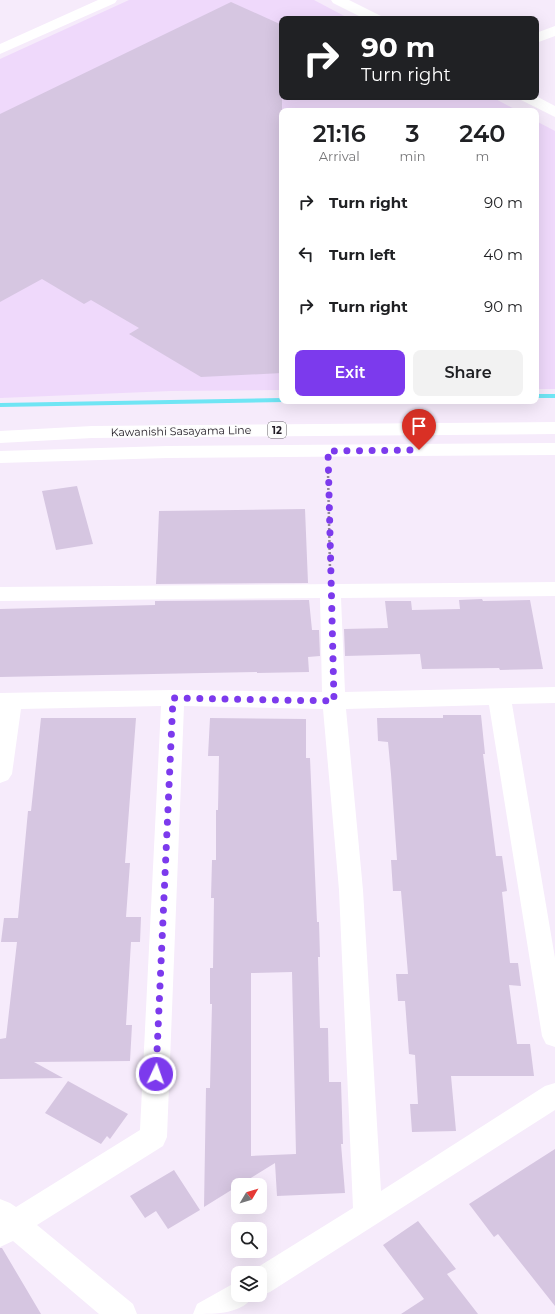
<!DOCTYPE html>
<style>
:root{--surface:#fff;--page:#f2f2f2;--text:#202124;--muted:#757577;--accent:#7c3aed}
body{margin:0;font-family:Montserrat,sans-serif;background:var(--page);color:var(--text);height:100vh;display:flex;flex-direction:column;font-size:15px;white-space:nowrap}
*{box-sizing:border-box;margin:0}
p{font-size:13px;color:var(--muted)}
.icon{flex:none;width:22px;height:22px;fill:none;stroke:currentColor;stroke-width:2;stroke-linecap:round;stroke-linejoin:round}
.map{position:relative;flex:1;overflow:hidden}
.sheet{position:absolute;left:279px;top:108px;width:260px;height:296px;display:flex;flex-direction:column;background:var(--surface);border-radius:8px;box-shadow:0 4px 16px #0002}
.sheet>*{flex:none}
.banner{position:absolute;left:279px;top:16px;width:260px;height:84px;border-radius:8px;box-shadow:0 4px 16px #0002;background:#202124;color:#fff;overflow:hidden}
.needle{width:26px;rotate:52deg}
.fabs{position:absolute;left:231px;top:1178px;display:grid;gap:8px}
.fabs a{display:grid;place-items:center;width:36px;height:36px;border-radius:8px;background:var(--surface);box-shadow:0 4px 16px #0002;font-size:20px}
.pin{position:absolute;display:grid;place-items:center;width:34px;height:34px;color:#fff;margin:-41px -17px;border-radius:50% 50% 50% 0;rotate:-45deg;box-shadow:0 0 4px #0007}
.pin .icon{rotate:45deg}
.me{position:absolute;width:44px;margin:-22px;rotate:3deg;stroke-linejoin:round;filter:drop-shadow(0 0 3px #0008)}
.turn{display:flex;align-items:center;gap:14px;height:84px;padding:0 16px;font-size:18px}
.turn .icon{width:52px;height:52px;stroke-width:2.5}
.turn b{display:block;font-size:28px;line-height:34px}
.eta{display:flex;justify-content:space-evenly;align-items:center;height:68px;text-align:center}
.eta b{font-size:24px;font-weight:600;line-height:28px}
.button{display:flex;gap:8px;margin-top:auto;padding:8px 16px}
.button a{flex:1;height:46px;border-radius:8px;background:var(--accent);color:#fff;font-size:16px;font-weight:600;line-height:46px;text-align:center}
.button a+a{background:var(--page);color:var(--text)}
ul{padding:0;list-style:none}
li{display:flex;align-items:center;gap:12px;height:52px;padding:0 16px}
li div{flex:1}
li b{display:block;font-size:15px}
li em{font-style:normal}
.map>svg:first-child{display:block}
</style>
<div class="map">
<svg width="555" height="1314" viewBox="0 0 555 1314">
<rect width="100%" height="100%" fill="#f6ebfb"/>
<path fill="#efd9fb" d="M129 0H314L350 19H282V97H492L518 111H282V390L171 391 0 398V59Z
M536 121 555 131V389H536Z"/>
<g fill="none" stroke-linecap="round" stroke-linejoin="round">
<path fill="#6fe5f4" fill-rule="evenodd" d="M536 394H555V398H536Z
M282 398V401L285 402 0 407V403Z"/>
</g>
<path fill="#d6c6e1" fill-rule="evenodd" d="M231 2 282 25V373L201 377 129 334 139 328 91 300 84 304 42 279 0 302V114Z
M77 486 93 544 56 550 42 491Z
M305 509 308 583 156 584 159 511Z
M482 599 483 601 530 600 543 669 500 670 499 668 422 669 420 654 345 656 344 629 388 628 385 601H411L412 610 460 609 459 600Z
M309 600 312 630H319L320 656 308 657 309 672 257 673V672L0 677V609L155 605V601Z
M443 715H481L485 754H483L496 856H502L507 891 502 892 510 963H518L521 986 509 985 517 1044H530L534 1076H451L456 1131 412 1132 410 1104H418L415 1055 409 1054 405 1001H398L396 974H408L401 891H393L391 860H397L391 774 388 742 378 741 377 718H443Z
M41 718H136L125 863H130L126 917H141L140 942H131L126 1025H132L130 1061 34 1062 63 1078 0 1079V1039L6 1038 17 942H1L4 918H18L28 811H31Z
M210 718 306 719V758H310L317 922H319L320 957H318L320 1028H328L329 1082H341L343 1144H341L345 1193 277 1196 275 1163 204 1207 206 1088H210L212 1004H210V968H213L214 898H211L212 860H216V810H218L219 756H208ZM292 972 296 1154 251 1156V973Z
M68 1081 128 1114 110 1139 107 1136 101 1144 45 1113Z
M555 1149V1306L498 1234 494 1237 469 1204Z
M174 1170 200 1210 168 1229 156 1211 145 1218 130 1196Z
M418 1221 456 1269 447 1274 478 1314H401L424 1299 383 1245Z
M0 1248H2L41 1314H0Z"/>
<g fill="none" stroke-linecap="round" stroke-linejoin="round">
<path stroke="#918996" stroke-width="2.5" stroke-dasharray="2 2" stroke-linecap="butt" d="M328 472 330 569"/>
<path fill="#fff" fill-rule="evenodd" d="M555 26V36L536 43V33Z
M555 582V596L341 598 345 692 555 687V703L512 704 555 958V1047L546 1044 542 1036 489 705 346 709 363 890 381 1191 545 1086 555 1083V1110L270 1292 260 1296 257 1295H260V1273L250 1272 353 1208 339 890 323 709 184 706 167 1137 163 1146 37 1225 133 1304 137 1314H99L13 1241 0 1247V1199L10 1203 16 1207 140 1130 161 706 21 709 12 774 8 780 0 783V693L173 690 322 692 320 598 0 601V587Z
M238 1281V1295H254C243 1314 217 1314 193 1314L197 1304Z"/>
<path fill="#fff" fill-rule="evenodd" d="M98 0H117L115 3 0 54V44Z
M331 0H349L381 16 383 19H365L333 3Z
M536 96 555 106V117L521 100 518 97Z"/>
<path fill="#fff" fill-rule="evenodd" d="M555 422V434L92 438 0 443V431L92 426Z
M555 443V455L167 458 0 463V451L167 446Z"/>
</g>
<g fill="none" stroke-linecap="round" stroke-linejoin="round">
<path stroke="#7c3aed" stroke-width="7" stroke-dasharray="0 12.6" d="M156 1074 173 698 334 701 328 451 419 450"/>
</g>
<g text-anchor="middle" stroke-width="3" stroke-linejoin="round" paint-order="stroke">
<rect fill="#fcfcfc" stroke="#625e64" stroke-width="1" x="268" y="422" width="18" height="16" rx="3"/>
<g font-size="10" font-weight="bold" fill="#201a23">
<text x="277" y="434">12</text>
</g>
<g font-size="11" fill="#201a23" stroke="#fcfcfc">
<text transform="translate(181 431) rotate(-1)" y="4">Kawanishi Sasayama Line</text>
</g>
</g>
</svg>
<div class="fabs">
<a><svg class="needle" viewBox="-14 -14 28 28"><path d="M0-13l5 13h-10z" fill="#e53935"/><path d="M0 13l5-13h-10z" fill="#757577"/></svg></a>
<a><svg class="icon" aria-label="search" viewBox="0 0 24 24"><circle cx="10" cy="10" r="6"/><path d="M15 15l6 6"/></svg></a>
<a><svg class="icon" aria-label="layers" viewBox="0 0 24 24"><path d="M12 4l9 5-9 5-9-5zM3 14l9 5 9-5"/></svg></a>
</div>
<div class="pin" style="left:419px;top:450px;background:#d93025"><svg class="icon" aria-label="arrive" viewBox="0 0 24 24"><path d="M6 21V4h12l-3 4 3 4H6"/></svg></div>
<svg class="me" style="left:156px;top:1074px" viewBox="-20 -20 40 40"><circle r="17" fill="#7c3aed" stroke="#fff" stroke-width="3"/><path d="M0-11L8 9 0 5-8 9z" fill="#fff"/></svg>
<div class="banner">
<div class="turn"><svg class="icon" aria-label="right" viewBox="0 0 24 24"><path d="M7 20v-9h11M14 6l5 5-5 5"/></svg><div><b>90 m</b>Turn right</div></div>
</div>
<section class="sheet">
<div class="eta">
<div><b>21:16</b><p>Arrival</p></div>
<div><b>3</b><p>min</p></div>
<div><b>240</b><p>m</p></div>
</div>
<ul>
<li><svg class="icon" aria-label="right" viewBox="0 0 24 24"><path d="M7 20v-9h11M14 6l5 5-5 5"/></svg><div><b>Turn right</b></div><em>90 m</em></li>
<li><svg class="icon" aria-label="left" viewBox="0 0 24 24"><path d="M17 20v-9H6M10 6l-5 5 5 5"/></svg><div><b>Turn left</b></div><em>40 m</em></li>
<li><svg class="icon" aria-label="right" viewBox="0 0 24 24"><path d="M7 20v-9h11M14 6l5 5-5 5"/></svg><div><b>Turn right</b></div><em>90 m</em></li>
</ul>
<div class="button"><a>Exit</a><a>Share</a></div>
</section>
</div>
